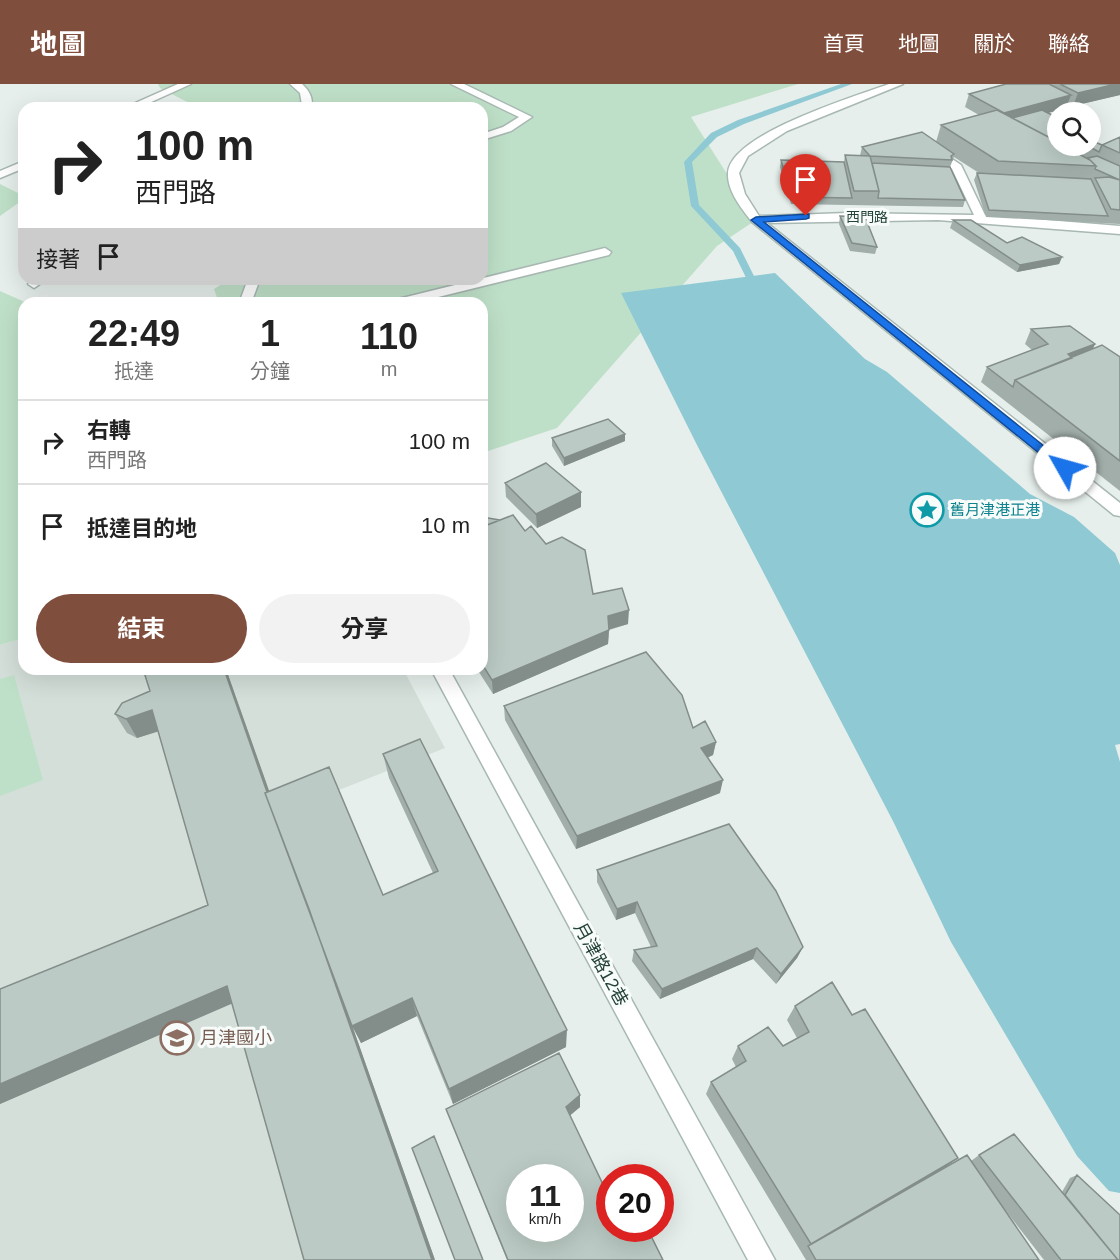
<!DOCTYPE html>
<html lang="zh-TW">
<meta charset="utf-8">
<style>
:root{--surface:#fff;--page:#f2f2f2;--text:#222;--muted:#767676;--line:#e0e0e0;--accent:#804e3d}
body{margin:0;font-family:Helvetica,"Noto Sans TC",sans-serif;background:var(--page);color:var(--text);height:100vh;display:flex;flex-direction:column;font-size:22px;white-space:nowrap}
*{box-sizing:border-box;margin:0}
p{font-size:20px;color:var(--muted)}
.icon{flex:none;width:33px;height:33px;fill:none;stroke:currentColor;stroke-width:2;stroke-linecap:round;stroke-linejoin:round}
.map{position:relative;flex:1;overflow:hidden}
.side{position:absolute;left:18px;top:213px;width:470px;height:378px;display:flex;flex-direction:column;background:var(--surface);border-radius:18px;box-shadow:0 6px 24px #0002}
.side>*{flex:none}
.hud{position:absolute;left:18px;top:18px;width:470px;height:183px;border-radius:18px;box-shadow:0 6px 24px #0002;background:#fff;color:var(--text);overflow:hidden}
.buttons{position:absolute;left:1047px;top:18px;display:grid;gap:12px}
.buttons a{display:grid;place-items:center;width:54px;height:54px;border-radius:50%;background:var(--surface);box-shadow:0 6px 24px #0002;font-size:30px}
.speed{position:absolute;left:506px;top:1080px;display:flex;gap:12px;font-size:30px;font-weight:700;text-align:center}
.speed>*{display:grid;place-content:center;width:78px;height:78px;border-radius:50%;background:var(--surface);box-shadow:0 6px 24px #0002;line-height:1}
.speed small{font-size:15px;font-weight:400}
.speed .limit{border:9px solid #d22;background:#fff;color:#111}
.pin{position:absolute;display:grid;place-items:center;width:51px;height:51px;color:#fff;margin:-62px -26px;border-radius:50% 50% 50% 0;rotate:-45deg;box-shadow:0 0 6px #0007}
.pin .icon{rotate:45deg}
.me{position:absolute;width:66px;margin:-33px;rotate:308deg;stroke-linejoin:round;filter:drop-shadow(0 0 4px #0008)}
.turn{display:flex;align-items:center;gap:21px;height:126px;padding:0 18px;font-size:27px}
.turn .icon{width:78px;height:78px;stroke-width:2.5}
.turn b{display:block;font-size:42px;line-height:51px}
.then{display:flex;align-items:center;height:57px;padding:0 18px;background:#0003;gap:12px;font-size:22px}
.eta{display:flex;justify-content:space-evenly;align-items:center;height:102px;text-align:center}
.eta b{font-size:36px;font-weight:700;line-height:42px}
.cta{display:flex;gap:12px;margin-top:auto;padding:12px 18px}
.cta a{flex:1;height:69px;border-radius:36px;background:var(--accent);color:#fff;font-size:24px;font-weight:700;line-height:69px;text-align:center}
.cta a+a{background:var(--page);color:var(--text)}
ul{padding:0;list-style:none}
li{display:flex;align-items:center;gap:18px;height:84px;padding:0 18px;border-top:2px solid var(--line)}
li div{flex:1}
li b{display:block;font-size:22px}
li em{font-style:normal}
header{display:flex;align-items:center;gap:36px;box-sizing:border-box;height:84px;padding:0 30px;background:var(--accent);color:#fff}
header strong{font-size:28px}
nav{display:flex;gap:33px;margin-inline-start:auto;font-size:21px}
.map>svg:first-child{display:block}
</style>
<header>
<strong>地圖</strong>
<nav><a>首頁</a><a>地圖</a><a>關於</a><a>聯絡</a></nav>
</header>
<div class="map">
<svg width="1120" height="1176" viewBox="0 0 1120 1176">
<rect width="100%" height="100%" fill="#e6efeb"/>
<path fill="#d4dfda" d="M24 554V585H403L445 664 276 731 434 1176H0V561Z"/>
<path fill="#bfe0c8" d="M158 0H798L691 33 756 136 717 162 557 344 482 369V219H219L214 205 230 195H482V24H401L372 19 349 24H199L160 4Z
M0 100 24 112V115L0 132Z
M0 207 27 219H24V554L0 561Z
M14 591 43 696 0 712V595Z"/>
<path fill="#8ec9d4" d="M775 189 865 275 887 288 1030 410 1074 433 1115 469 1120 481V660L1115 661 1120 678V1109L1109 1107 1077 1072 951 858 894 739 697 361 621 209Z"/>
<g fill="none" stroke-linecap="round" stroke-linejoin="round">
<path fill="#8ec9d4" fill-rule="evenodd" d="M841 0H852L744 40 717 53 692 78 699 121 740 164 762 208 754 210 733 167 691 122 684 78 711 49 738 36Z"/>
<defs>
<path id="minor" d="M178 0H191L138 24H124Z
M290 0H302C309 6 314 15 311 24H299L302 21 300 9Z
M451 0H464L532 33 511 47 482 56V50L503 43 519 33Z
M889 0H903L787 47 748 72 739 89 745 110 759 132 847 129 974 131 952 85 929 66 934 63 961 81 985 131 1120 142V150L938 136 767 139 1120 419V432L1114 431 752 138C742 125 727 107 728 89 730 50 856 12 889 0Z
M24 77V84L0 94V87Z
M605 164 611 168 609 171 414 219H393L394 216Z
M33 195H47L34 204 28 200Z
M248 195H260L253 214 255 219H243L241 214Z
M431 585H449L775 1176H748Z"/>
</defs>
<use href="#minor" stroke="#a8b8b2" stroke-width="3"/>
<use href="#minor" fill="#fff" fill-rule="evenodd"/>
</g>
<path fill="#a1aea9" d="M1006 0H1120V11L1073 22 1068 19 1066 24 1048 29 1058 62 1102 61 1120 53V140L986 133 974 96 977 89H979L954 73 950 83 965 116 963 123 791 120 780 83 781 76 844 78 845 71 860 72 862 63 936 58 941 41 979 31 965 23 969 10Z
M840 132 877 163 875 170 850 167 839 140Z
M953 136 1007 159 1062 173 1059 180 1017 188 950 144Z
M1031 245 1095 260 1093 265 1120 273V407L981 298 987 283 1032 266 1025 260Z
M552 354 625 357 564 382 552 362Z
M505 399 581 423 537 444 506 413Z
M482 433 525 447 546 460 593 510 628 540 609 546 608 560 493 610 477 585H482Z
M143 585H226L269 707 383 811 433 789 389 694 383 670 566 963 453 1020 417 932 361 959 341 910 435 1176 232 919 0 1020V905L208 821 158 647 137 654 127 649 115 630 150 607Z
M504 622 693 644 716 658 713 671 708 673 720 709 576 765 505 636Z
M597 786 803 863 797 874 776 900 753 875 660 915 632 877 634 866 651 863 635 829 616 836 597 798Z
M795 922 852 931 958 1074 944 1084 971 1077 979 1071 1062 1108 1070 1094 1077 1091 1120 1176H1044L999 1118 1039 1176H806L706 1010 711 998 736 983 732 975 738 962H783L797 954 787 936Z
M580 1023 570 1031 609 1144 663 1176H507L446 1025Z"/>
<path fill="#838d89" d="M1116 0H1120V11L1073 22 1078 9Z
M1071 11 1066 24 1000 42 1004 29Z
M1062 173 1059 180 1017 188 1020 181Z
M1095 260 1088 275 1062 284 1068 270Z
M625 350V357L564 382V374Z
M581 408V423L537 444 536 430Z
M629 526 628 540 607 546 608 532Z
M609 546 608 560 493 610 492 596Z
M224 585H226L435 1176H432Z
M152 626 163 646 137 654 126 635Z
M716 658 713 671 699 678 701 664Z
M723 696 720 709 576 765 577 752Z
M637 818 635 829 616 836 617 825Z
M803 863 797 874 776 900 781 890Z
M757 864 753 875 660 915 662 905Z
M227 902 238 917 0 1020V1000Z
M412 914 417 932 361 959 352 942Z
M567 946 566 963 453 1020 449 1005Z
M580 1011V1023L566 1035V1023Z
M958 1074 944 1084 808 1162 811 1160Z"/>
<path fill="#bbcac4" stroke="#838d89" stroke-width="1.5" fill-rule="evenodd" d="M1006 0H1049L1071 11 1004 29 969 10Z
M1060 0H1116L1078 9Z
M997 26 1058 58V62H1064L1090 76 1096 82 998 77 941 41Z
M1042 26 1058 34V57H1056L1012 34Z
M922 48 954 70 951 72 952 76 870 72 862 63Z
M1120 53V69L1102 61Z
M1090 56 1102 61 1099 68 1088 62H1090Z
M845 71 870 72 879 107H854Z
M1097 72 1120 82V96L1095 85 1096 82 1088 74Z
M781 76 844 78 852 114 792 113Z
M872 79 950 83 965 116 878 114 879 107Z
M977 89 1091 95 1108 132 989 126Z
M1109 93 1120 96V126L1111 125 1095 94Z
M840 132 865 133 877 163 852 159Z
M953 136H971L1007 159 1022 153 1062 173 1020 181Z
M1070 242 1095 260 1068 270 1072 274 1015 296 1013 303 987 283 1048 260 1031 245Z
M1102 261 1120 273V377L1015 296Z
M608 335 625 350 564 374 552 354Z
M546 379 581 408 536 430 505 399Z
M513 431 525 447 531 442 546 460 562 453 585 466 593 510 622 504 629 526 608 532 609 546 492 596 482 580V443Z
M482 433 500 436 482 443Z
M646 568 682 611 693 644 705 637 716 658 701 664 723 696 577 752 504 622Z
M143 585H224L267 708 265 709 309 825 432 1176H304L227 902 0 1000V905L208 821 152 626 126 635 115 630 122 619 150 607Z
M420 655 567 946 449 1005 412 914 352 942 265 709 329 683 383 811 438 787 383 670Z
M729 740 776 807 803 863 781 890 757 864 662 905 634 866 657 862 637 818 617 825 597 786Z
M832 898 852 931 865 925 958 1074 811 1160 711 998 746 977 738 962 768 943 783 962 809 948 795 922Z
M559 969 580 1011 566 1023 609 1113V1144H647L663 1176H508L446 1025ZM519 1094H570V1144H519Z
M1014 1050 1118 1176H1061L979 1071Z
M434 1052 483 1176H455L412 1064Z
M967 1071 1039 1176H816L808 1162Z
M1077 1091 1120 1131V1176H1118L1065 1111Z"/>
<path fill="#1a73e8" stroke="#114b97" stroke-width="1.5" d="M809 130V134L806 135 764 138 1069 382V387H1061L751 136 756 133Z"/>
<defs>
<symbol id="sight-ring" viewBox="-11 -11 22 22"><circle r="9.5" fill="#f7fbf9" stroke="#0f9aa8" stroke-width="1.5"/><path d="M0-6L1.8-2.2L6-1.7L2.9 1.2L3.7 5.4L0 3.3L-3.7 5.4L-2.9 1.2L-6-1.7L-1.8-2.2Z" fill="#0f9aa8"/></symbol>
<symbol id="school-ring" viewBox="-11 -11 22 22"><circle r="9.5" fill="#f7fbf9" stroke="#8d6e63" stroke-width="1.5"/><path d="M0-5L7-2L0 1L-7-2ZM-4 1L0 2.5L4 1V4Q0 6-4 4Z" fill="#8d6e63"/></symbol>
</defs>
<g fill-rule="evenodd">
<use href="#sight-ring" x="908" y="407" width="38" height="38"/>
<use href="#school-ring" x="158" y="935" width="38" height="38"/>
</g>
<g text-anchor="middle" stroke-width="6" stroke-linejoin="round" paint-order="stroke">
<g font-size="14" fill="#24423a" stroke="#f7fbf9">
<text x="867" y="138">西門路</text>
</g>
<g font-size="15" fill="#0d838f" stroke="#f7fbf9" text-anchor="start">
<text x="950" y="431">舊月津港正港</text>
</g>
<g font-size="18" fill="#24423a" stroke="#f7fbf9">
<text transform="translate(601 880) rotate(61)" y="6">月津路12巷</text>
</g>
<g font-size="18" fill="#785e54" stroke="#f7fbf9" text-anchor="start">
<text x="200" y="960">月津國小</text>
</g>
</g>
</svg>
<div class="buttons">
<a><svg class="icon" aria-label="search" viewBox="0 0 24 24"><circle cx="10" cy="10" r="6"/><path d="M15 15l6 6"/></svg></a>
</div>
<div class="speed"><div>11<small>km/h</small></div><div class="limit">20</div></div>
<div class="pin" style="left:806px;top:132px;background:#d93025"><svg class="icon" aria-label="arrive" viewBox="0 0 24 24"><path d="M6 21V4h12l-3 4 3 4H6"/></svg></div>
<svg class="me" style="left:1065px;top:384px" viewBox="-20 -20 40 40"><circle r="19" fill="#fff"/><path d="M0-13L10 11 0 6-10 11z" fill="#1a73e8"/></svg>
<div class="hud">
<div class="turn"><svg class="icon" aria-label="right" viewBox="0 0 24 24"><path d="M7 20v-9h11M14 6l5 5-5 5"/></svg><div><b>100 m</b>西門路</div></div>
<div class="then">接著<svg class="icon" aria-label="arrive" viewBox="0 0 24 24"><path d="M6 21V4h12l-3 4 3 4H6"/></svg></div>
</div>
<section class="side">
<div class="eta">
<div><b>22:49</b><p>抵達</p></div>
<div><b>1</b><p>分鐘</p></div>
<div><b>110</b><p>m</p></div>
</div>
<ul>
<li><svg class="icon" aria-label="right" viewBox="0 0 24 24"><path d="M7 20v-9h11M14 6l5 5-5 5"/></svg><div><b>右轉</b><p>西門路</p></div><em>100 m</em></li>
<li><svg class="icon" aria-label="arrive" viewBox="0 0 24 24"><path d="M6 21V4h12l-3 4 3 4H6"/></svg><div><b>抵達目的地</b></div><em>10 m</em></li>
</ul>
<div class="cta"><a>結束</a><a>分享</a></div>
</section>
</div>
